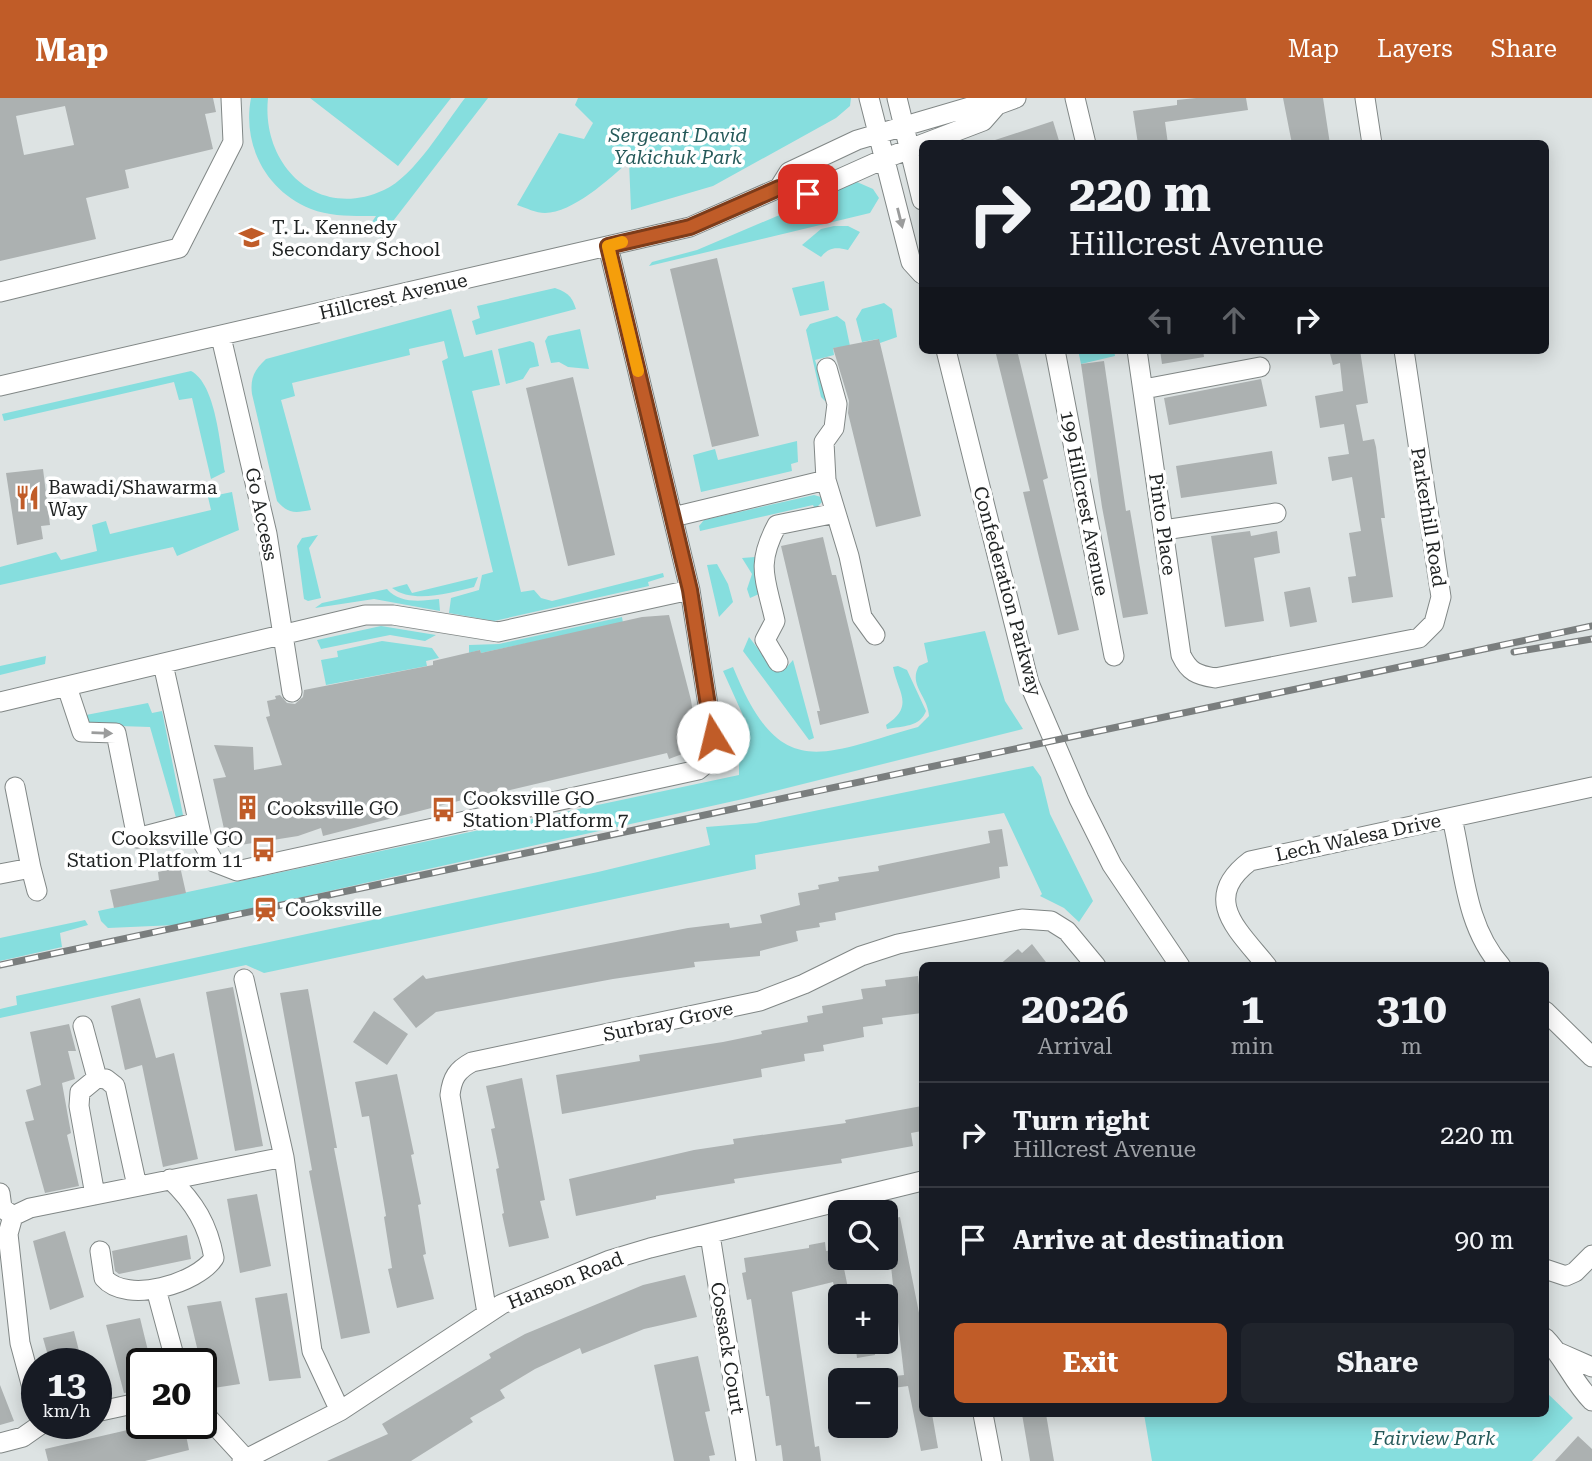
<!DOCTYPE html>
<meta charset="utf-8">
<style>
:root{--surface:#171b24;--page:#20242c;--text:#f1f3f6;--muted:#9ea1a6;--line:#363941;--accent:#c05c28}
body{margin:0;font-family:"Roboto Serif",serif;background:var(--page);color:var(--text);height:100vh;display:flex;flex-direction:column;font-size:26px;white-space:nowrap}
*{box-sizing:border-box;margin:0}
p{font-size:23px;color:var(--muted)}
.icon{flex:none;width:38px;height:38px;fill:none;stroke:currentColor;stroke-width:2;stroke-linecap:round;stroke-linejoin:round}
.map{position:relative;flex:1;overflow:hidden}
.side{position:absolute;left:919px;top:864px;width:630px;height:455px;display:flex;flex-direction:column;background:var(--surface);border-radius:10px;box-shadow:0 4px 18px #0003}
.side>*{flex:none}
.guide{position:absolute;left:919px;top:42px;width:630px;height:214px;border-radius:10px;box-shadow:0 4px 18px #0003;background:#171b24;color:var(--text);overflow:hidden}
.controls{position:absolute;left:828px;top:1102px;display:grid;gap:14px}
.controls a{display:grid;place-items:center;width:70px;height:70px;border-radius:10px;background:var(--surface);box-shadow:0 4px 18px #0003;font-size:35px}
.speed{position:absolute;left:21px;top:1250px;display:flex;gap:14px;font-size:35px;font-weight:700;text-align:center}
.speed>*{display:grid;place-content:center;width:91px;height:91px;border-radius:50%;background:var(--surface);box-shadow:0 4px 18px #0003;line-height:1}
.speed small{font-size:18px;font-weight:400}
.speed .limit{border:4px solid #111;border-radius:10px;background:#fff;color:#111}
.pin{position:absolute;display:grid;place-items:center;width:60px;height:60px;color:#fff;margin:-30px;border-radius:14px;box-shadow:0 4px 10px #0006}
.me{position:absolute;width:77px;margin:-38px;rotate:351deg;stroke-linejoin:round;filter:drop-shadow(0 0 5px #0008)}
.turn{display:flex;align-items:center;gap:24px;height:147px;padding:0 35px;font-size:32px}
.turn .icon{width:91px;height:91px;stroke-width:2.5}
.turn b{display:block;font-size:49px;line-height:60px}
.lanes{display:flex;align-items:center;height:66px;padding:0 35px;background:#0003;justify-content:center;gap:35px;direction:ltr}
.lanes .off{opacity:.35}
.eta{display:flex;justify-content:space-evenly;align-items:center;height:119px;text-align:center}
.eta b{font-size:42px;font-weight:700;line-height:49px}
.action{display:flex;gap:14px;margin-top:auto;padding:14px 35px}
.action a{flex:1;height:80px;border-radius:10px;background:var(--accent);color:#fff;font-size:28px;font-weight:700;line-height:80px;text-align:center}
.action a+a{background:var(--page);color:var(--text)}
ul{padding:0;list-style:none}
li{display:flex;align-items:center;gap:21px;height:105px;padding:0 35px;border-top:2px solid var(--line)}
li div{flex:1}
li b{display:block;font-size:26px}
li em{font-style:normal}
header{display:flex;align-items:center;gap:42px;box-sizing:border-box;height:98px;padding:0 35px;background:var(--accent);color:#fff}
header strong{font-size:33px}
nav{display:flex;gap:38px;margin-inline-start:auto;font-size:24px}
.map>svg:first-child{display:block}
</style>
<header>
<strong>Map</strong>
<nav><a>Map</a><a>Layers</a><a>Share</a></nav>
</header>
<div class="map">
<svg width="1592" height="1363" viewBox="0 0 1592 1363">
<rect width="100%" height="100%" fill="#dde3e3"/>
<path fill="#86dede" d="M251 0H268C261 67 317 123 384 92 415 78 444 27 465 0H488L380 140 367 131 376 118C355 118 332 119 311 111 266 93 242 47 251 0Z
M310 0H451L398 68Z
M578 0H851L850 8 836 20 713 88 631 112 629 63C610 81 572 115 545 115 536 115 526 110 517 107L559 35 584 41 593 25 575 7Z
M857 84 873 91 879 100 870 115 649 168 652 164 697 152Z
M834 128H848L860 134 848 152C836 149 829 149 821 159L802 147 821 131Z
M824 183 829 212 800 218 792 190Z
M555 190C569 195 572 199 576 211L476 237 472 223 480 220 477 208Z
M884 205 892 211 897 239 880 245 878 241 862 244 856 221 862 211Z
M451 211 464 259 492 252 500 287 472 293 521 494 534 492 541 500 552 503 663 475 664 479 648 484 649 488 494 523 449 515 451 500 479 492 482 477 493 474 442 263 448 260 444 243 409 251 410 257 292 285 295 298 281 302 311 412C295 415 288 416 277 403L252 296C250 281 254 272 266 261Z
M837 218 845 224 850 248 833 250 834 257 815 262 828 302 825 303 821 299 806 232 810 226Z
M580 231 589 271 568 269 559 264 551 265 545 243 548 238Z
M530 243 534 245 539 268 530 270 523 281 506 286 498 251Z
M1078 252H1114L1115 258 1081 266Z
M191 273C216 286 220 348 225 374L211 381 192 300 179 302 174 284 4 323 2 316Z
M797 343 798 364 791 366 792 373 701 394 693 357 715 351 718 362Z
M232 394 239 432 177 458 173 449 0 487V469L56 454 61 462 97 453 92 427 106 423 110 436 211 412 208 399Z
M814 397 821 399 822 404 815 411 813 407 700 433 699 428 704 422Z
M318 437 309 450 321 500 308 503 304 501 297 448 302 440Z
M755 459 759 496 750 500 747 491 752 476 742 460Z
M717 466 728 486 733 504 719 519 707 467Z
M478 479 474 489C450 495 413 506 392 490L407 486 412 495Z
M387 491C400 506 421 503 439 501L440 513 374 501 315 510 322 505Z
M622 519 623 525 481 555 480 552 469 555V547L499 546Z
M381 528 436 537 425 543 390 537 321 551 317 542Z
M985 533 1005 603 1023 631 743 701 176 827 108 830 101 823 98 813 739 677V626L746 624 723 573 733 569C780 685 819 657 918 629L929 618C928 598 908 587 919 568L928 564 924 545Z
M749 539 773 570H786L793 562 814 640 809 642 743 553Z
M382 543 432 550 439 560 426 563 427 568 326 587 321 562 338 559 337 553Z
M46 558 45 566 0 577V568Z
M898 568 907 572 926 613C920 629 903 628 887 631L886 627C915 608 898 595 893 569Z
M148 605 152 615 162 613 183 717 177 723 150 629 88 627 86 617Z
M1033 668 1041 679 1050 716 1093 803 1079 824 1064 810 1040 798 1042 796 1004 715 755 757 756 771 264 875 246 867 0 920V911L17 907 16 898 598 774 710 747 706 729 756 725Z
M85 822 88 827 60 835 62 849 0 863V840Z
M1545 1293 1573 1320 1532 1363H1152L1144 1316H1545Z"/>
<path fill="#acb1b1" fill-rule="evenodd" d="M0 0H213L216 14 205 16 213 51 125 72 129 90 86 100 96 141 0 163ZM65 8 74 47 24 57 16 18Z
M1196 0H1246L1248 12 1165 24 1168 46H1138L1133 13 1177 7V2Z
M1283 0H1323L1330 46H1292Z
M1053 23 1060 46H992V43Z
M717 160 759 338 712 349 670 171Z
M879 241 921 418 876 429 848 315 849 303 833 250Z
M995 252H1017L1048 380 1043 382 1079 532 1058 537 1023 394 1030 393Z
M1160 252H1203L1204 259 1162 266Z
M1329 252H1360L1368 305 1356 307 1363 343 1374 341 1376 349 1385 420H1381L1393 499 1352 505 1348 479 1356 478 1349 435 1361 433 1352 379 1332 383 1328 359 1349 356 1344 326 1320 330 1315 298 1343 293 1340 265 1333 267Z
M1104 263 1126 413 1130 412 1148 516 1123 520 1102 409 1081 266Z
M573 279 615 457 568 468 526 290Z
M1261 281 1267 308 1169 327 1164 300Z
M1272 353 1277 386 1181 400 1176 368Z
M43 371 50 427 41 428 43 441 17 447 6 375Z
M1250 433 1251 438 1277 433 1280 455 1254 460 1264 523 1225 529 1211 438Z
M823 439 832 477H836L869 615 820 627 817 613H820L781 448Z
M1310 489 1317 524 1290 529 1284 494Z
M669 517 691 602 698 650 669 661 667 655 502 694 501 692 323 738 321 730 298 738 228 749 213 681 226 679 214 647 253 649 254 672 282 667 266 619 270 618 267 603 276 601 275 598 280 597 287 605 295 606 303 599 304 592 433 567V563L480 552 481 555 642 519Z
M1002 731 1008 768 999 769 1000 780 835 815 836 822 819 825 820 829 796 833 798 843 760 853V858L694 864 695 869 613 881 436 914 416 930 393 901 423 877 426 881 688 830 729 825 730 830 762 825 760 817 800 807 798 795 819 791 818 787 839 783 838 779 879 773 878 768 990 745 988 733Z
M179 764 186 795 114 810 110 792 159 782 158 774 167 772 166 766Z
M1032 846 1049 868H998L1018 851 1022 855Z
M918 878 922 915 882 920 883 926 863 929 864 939 823 947 824 953 804 956 805 963 761 971 762 979 562 1016 556 977 640 963 639 957 723 944 762 936 761 933 808 924 807 918 823 915 822 908 863 901 861 891 886 888 885 882Z
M233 889 263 1048 235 1053 206 894Z
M308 891 337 1050H334L370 1235 341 1241 309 1073 312 1072 280 895Z
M140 900 156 960 174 955 198 1061 163 1069 142 967 125 972 111 908Z
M374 913 408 936 387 967 353 944Z
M69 926 76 953H68L75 981 62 985 71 1035 67 1037 79 1088 45 1095 25 1024 34 1022 26 992 41 987 30 934Z
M397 976 414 1056 411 1057 421 1106 418 1107 426 1156 423 1157 434 1201 397 1210 388 1171 392 1170 384 1119 386 1118 369 1018 362 1019 355 984Z
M522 980 545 1102 540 1103 549 1140 509 1149 502 1116 504 1115 496 1071 499 1070 491 1031 495 1030 486 988Z
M922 1008V1033L911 1035 913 1048 841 1061 842 1065 734 1081 735 1085 656 1098V1101L576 1118 569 1081 694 1052 734 1046 733 1041 846 1025 845 1022Z
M257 1096 271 1168 240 1175 227 1101Z
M900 1119 922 1230V1316H932L938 1350 921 1353 908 1288 886 1291V1279L904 1277 897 1215 886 1217V1198L894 1196 886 1122Z
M65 1133 84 1199 50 1212 33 1143Z
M187 1137 191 1161 119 1176 115 1173 112 1153Z
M825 1144 826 1153 840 1151 848 1190 835 1192 833 1184 792 1194 815 1349 819 1348 821 1363H783L781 1347 776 1348 769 1298H766L751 1201 747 1202 742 1175 746 1174 744 1160 809 1150V1147Z
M685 1177 697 1219 644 1231 582 1256 580 1250 535 1271 500 1292 505 1300 470 1320 473 1324 411 1363H327L388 1336 382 1326 491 1260 489 1256 525 1236 643 1187Z
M287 1195 301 1280 269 1283 255 1200Z
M221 1203 240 1286 207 1291 187 1208Z
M140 1220 151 1265H142V1292L124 1295 106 1227Z
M74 1233 82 1265H50L43 1240Z
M855 1244H873L875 1257 857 1260Z
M698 1258 710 1313 705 1314 715 1357 709 1358 710 1363H674L654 1267Z
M0 1287 14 1323 0 1327Z
M1022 1316H1046L1054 1363H1030Z
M158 1325 184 1327 189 1352 145 1363H48L45 1351Z
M1578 1338 1592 1351V1363H1555Z"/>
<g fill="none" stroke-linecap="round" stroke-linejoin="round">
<defs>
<path id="minor" d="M869 0 911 164 922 176
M897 0 922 102
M1075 0 1086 46
M1365 0 1372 46
M779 90 808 95 886 60 983 23 997 7
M0 194 179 150 233 44 231 0
M221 239 267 436 292 594
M946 252 1029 585 1079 701 1112 767 1180 868
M1055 252 1114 558
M1137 252 1181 557C1189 574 1197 577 1215 580L1419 540 1434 525 1441 499 1404 252
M827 270 837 306 834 330 824 344 826 382 849 458 862 519 875 537
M0 288 690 129 779 90 789 74 857 42 980 6 997 7 1016 0
M1144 291 1260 269
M673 419 826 382
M1164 432 1276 415
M778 564 765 542 775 523C766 481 755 468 777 427L836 415
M163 566 203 745 214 764 237 773 698 672 708 664 713 639 690 492 608 148
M67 589 82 634 116 635 137 740 198 724
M0 604 365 517H393L498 534 690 492
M1452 720C1464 770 1465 828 1501 868
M31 770 37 793
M0 776 31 770 15 689
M1267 868C1238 832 1200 801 1250 763L1592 689
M244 881 284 1059 312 1253 340 1313
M1545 913 1592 959
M83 928 97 980
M0 1095 2 1110 13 1118
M95 1097 79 1008 80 994 97 980 106 981 115 988 137 1088
M710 1137 746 1363
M100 1153 104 1180C127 1207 198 1185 214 1160 208 1127 195 1105 170 1081
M1545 1171 1566 1178 1575 1174 1592 1157
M156 1191 176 1265
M487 1215 450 997C452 980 457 972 472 964L760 903 804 886 861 858 898 846 1022 821 1051 823 1067 833 1096 868
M1545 1240C1564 1259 1573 1284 1592 1303
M1560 1255 1592 1269
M37 1308 20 1245 8 1136 13 1118 30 1110 284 1059
M201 1312 245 1360
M96 1314 142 1304
M983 1316 992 1363
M0 1345 23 1339 43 1325
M242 1363 340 1313 502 1206 610 1162 650 1150 922 1083"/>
</defs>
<use href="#minor" stroke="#818786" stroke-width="21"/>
<use href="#minor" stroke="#fff" stroke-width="19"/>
<defs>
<path id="rail" d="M1514 554 1592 541
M0 867 1592 528"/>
</defs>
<use href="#rail" stroke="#7a7e7e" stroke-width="7"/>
<use href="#rail" stroke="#fff" stroke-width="4.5" stroke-dasharray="13" stroke-linecap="butt"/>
</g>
<defs><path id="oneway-solid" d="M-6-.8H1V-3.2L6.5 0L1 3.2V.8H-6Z" transform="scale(1.75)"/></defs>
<g fill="#9b9c9c">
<use href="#oneway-solid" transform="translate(900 120) rotate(76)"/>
<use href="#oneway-solid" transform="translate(102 635) rotate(2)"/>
</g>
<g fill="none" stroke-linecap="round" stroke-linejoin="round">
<defs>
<path id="route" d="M713 639 690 492 608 148 690 129 779 90 808 96"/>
</defs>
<use href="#route" stroke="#7d3c1a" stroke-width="18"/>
<use href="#route" stroke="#c05c28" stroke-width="12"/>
<path stroke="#f59e0b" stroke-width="12" d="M622 144 608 148 638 273"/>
</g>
<defs>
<symbol id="school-bare" viewBox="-9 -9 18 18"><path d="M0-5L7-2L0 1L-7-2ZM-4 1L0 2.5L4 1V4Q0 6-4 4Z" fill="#c05c28" stroke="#fff" stroke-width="2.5" paint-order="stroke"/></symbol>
<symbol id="restaurant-bare" viewBox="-9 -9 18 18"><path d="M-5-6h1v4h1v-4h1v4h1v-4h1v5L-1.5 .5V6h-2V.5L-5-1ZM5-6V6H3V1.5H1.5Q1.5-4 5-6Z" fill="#c05c28" stroke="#fff" stroke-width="2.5" paint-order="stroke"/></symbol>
<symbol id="building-bare" viewBox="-9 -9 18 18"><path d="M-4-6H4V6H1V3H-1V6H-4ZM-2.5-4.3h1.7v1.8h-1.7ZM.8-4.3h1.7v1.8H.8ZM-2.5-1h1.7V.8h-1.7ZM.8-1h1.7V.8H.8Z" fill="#c05c28" stroke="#fff" stroke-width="2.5" paint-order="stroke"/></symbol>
<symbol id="bus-bare" viewBox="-9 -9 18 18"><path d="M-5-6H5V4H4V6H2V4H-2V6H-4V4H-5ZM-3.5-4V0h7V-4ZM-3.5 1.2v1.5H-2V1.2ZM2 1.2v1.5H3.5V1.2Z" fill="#c05c28" stroke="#fff" stroke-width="2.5" paint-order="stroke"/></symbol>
<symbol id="station-bare" viewBox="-9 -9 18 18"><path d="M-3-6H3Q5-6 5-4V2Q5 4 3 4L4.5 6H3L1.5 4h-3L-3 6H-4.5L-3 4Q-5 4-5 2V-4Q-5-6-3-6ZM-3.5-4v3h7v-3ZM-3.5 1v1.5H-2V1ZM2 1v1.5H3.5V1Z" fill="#c05c28" stroke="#fff" stroke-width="2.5" paint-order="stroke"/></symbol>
</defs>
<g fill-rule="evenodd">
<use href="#school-bare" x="234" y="122" width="35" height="35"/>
<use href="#restaurant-bare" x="10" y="382" width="35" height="35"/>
<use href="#building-bare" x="230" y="692" width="35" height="35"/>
<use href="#bus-bare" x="426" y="694" width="35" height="35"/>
<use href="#bus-bare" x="246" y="734" width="35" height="35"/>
<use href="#station-bare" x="248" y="794" width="35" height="35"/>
</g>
<g text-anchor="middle" stroke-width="7" stroke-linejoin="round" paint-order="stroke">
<g font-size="19" font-style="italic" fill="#265a5a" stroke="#fff">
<text x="678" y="44">Sergeant David<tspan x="678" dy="22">Yakichuk Park</tspan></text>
<text x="1434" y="1347">Fairview Park</text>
</g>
<g font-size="19" fill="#212424" stroke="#fff" text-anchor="start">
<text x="272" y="136">T. L. Kennedy<tspan x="272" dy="22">Secondary School</tspan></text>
<text x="48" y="396">Bawadi/Shawarma<tspan x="48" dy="22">Way</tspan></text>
<text x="463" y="707">Cooksville GO<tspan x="463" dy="22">Station Platform 7</tspan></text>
<text x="267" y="717">Cooksville GO</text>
<text x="243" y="747" text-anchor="end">Cooksville GO<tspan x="243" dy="22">Station Platform 11</tspan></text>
<text x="285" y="818">Cooksville</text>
</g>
<g font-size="19" fill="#212424" stroke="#fff">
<text transform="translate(393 198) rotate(-13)" y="7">Hillcrest Avenue</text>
<text transform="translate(1085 405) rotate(79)" y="7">199 Hillcrest Avenue</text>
<text transform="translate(262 416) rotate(78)" y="7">Go Access</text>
<text transform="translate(1429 419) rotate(81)" y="7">Parkerhill Road</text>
<text transform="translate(1163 426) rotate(82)" y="7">Pinto Place</text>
<text transform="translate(1008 493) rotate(75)" y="7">Confederation Parkway</text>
<text transform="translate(1358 739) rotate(-12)" y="7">Lech Walesa Drive</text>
<text transform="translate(668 923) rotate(-12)" y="7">Surbray Grove</text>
<text transform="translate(565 1182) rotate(-22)" y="7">Hanson Road</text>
<text transform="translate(728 1250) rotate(81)" y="7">Cossack Court</text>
</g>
</g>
</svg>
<div class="controls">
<a><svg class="icon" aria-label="search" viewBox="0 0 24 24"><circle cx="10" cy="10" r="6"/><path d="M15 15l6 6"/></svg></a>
<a>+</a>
<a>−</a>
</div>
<div class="speed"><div>13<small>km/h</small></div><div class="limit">20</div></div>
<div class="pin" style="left:808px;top:96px;background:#d93025"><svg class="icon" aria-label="arrive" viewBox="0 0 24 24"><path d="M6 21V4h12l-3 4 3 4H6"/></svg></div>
<svg class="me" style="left:713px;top:639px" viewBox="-20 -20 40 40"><circle r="19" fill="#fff"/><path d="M0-13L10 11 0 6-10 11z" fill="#c05c28"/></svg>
<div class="guide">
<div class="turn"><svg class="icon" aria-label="right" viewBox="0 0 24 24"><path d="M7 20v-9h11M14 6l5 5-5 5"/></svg><div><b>220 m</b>Hillcrest Avenue</div></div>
<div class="lanes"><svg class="icon off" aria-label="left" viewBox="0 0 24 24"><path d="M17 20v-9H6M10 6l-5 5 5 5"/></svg><svg class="icon off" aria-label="ahead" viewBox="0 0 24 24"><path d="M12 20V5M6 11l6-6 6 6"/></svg><svg class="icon" aria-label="right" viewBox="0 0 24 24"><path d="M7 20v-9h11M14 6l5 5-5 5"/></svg></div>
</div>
<section class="side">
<div class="eta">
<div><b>20:26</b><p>Arrival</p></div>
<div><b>1</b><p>min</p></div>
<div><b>310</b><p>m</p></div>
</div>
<ul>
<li><svg class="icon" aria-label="right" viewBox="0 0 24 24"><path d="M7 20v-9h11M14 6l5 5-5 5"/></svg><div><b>Turn right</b><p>Hillcrest Avenue</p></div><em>220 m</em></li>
<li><svg class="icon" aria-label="arrive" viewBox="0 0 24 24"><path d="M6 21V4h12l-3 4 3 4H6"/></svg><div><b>Arrive at destination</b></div><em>90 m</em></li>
</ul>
<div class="action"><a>Exit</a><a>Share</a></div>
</section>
</div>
